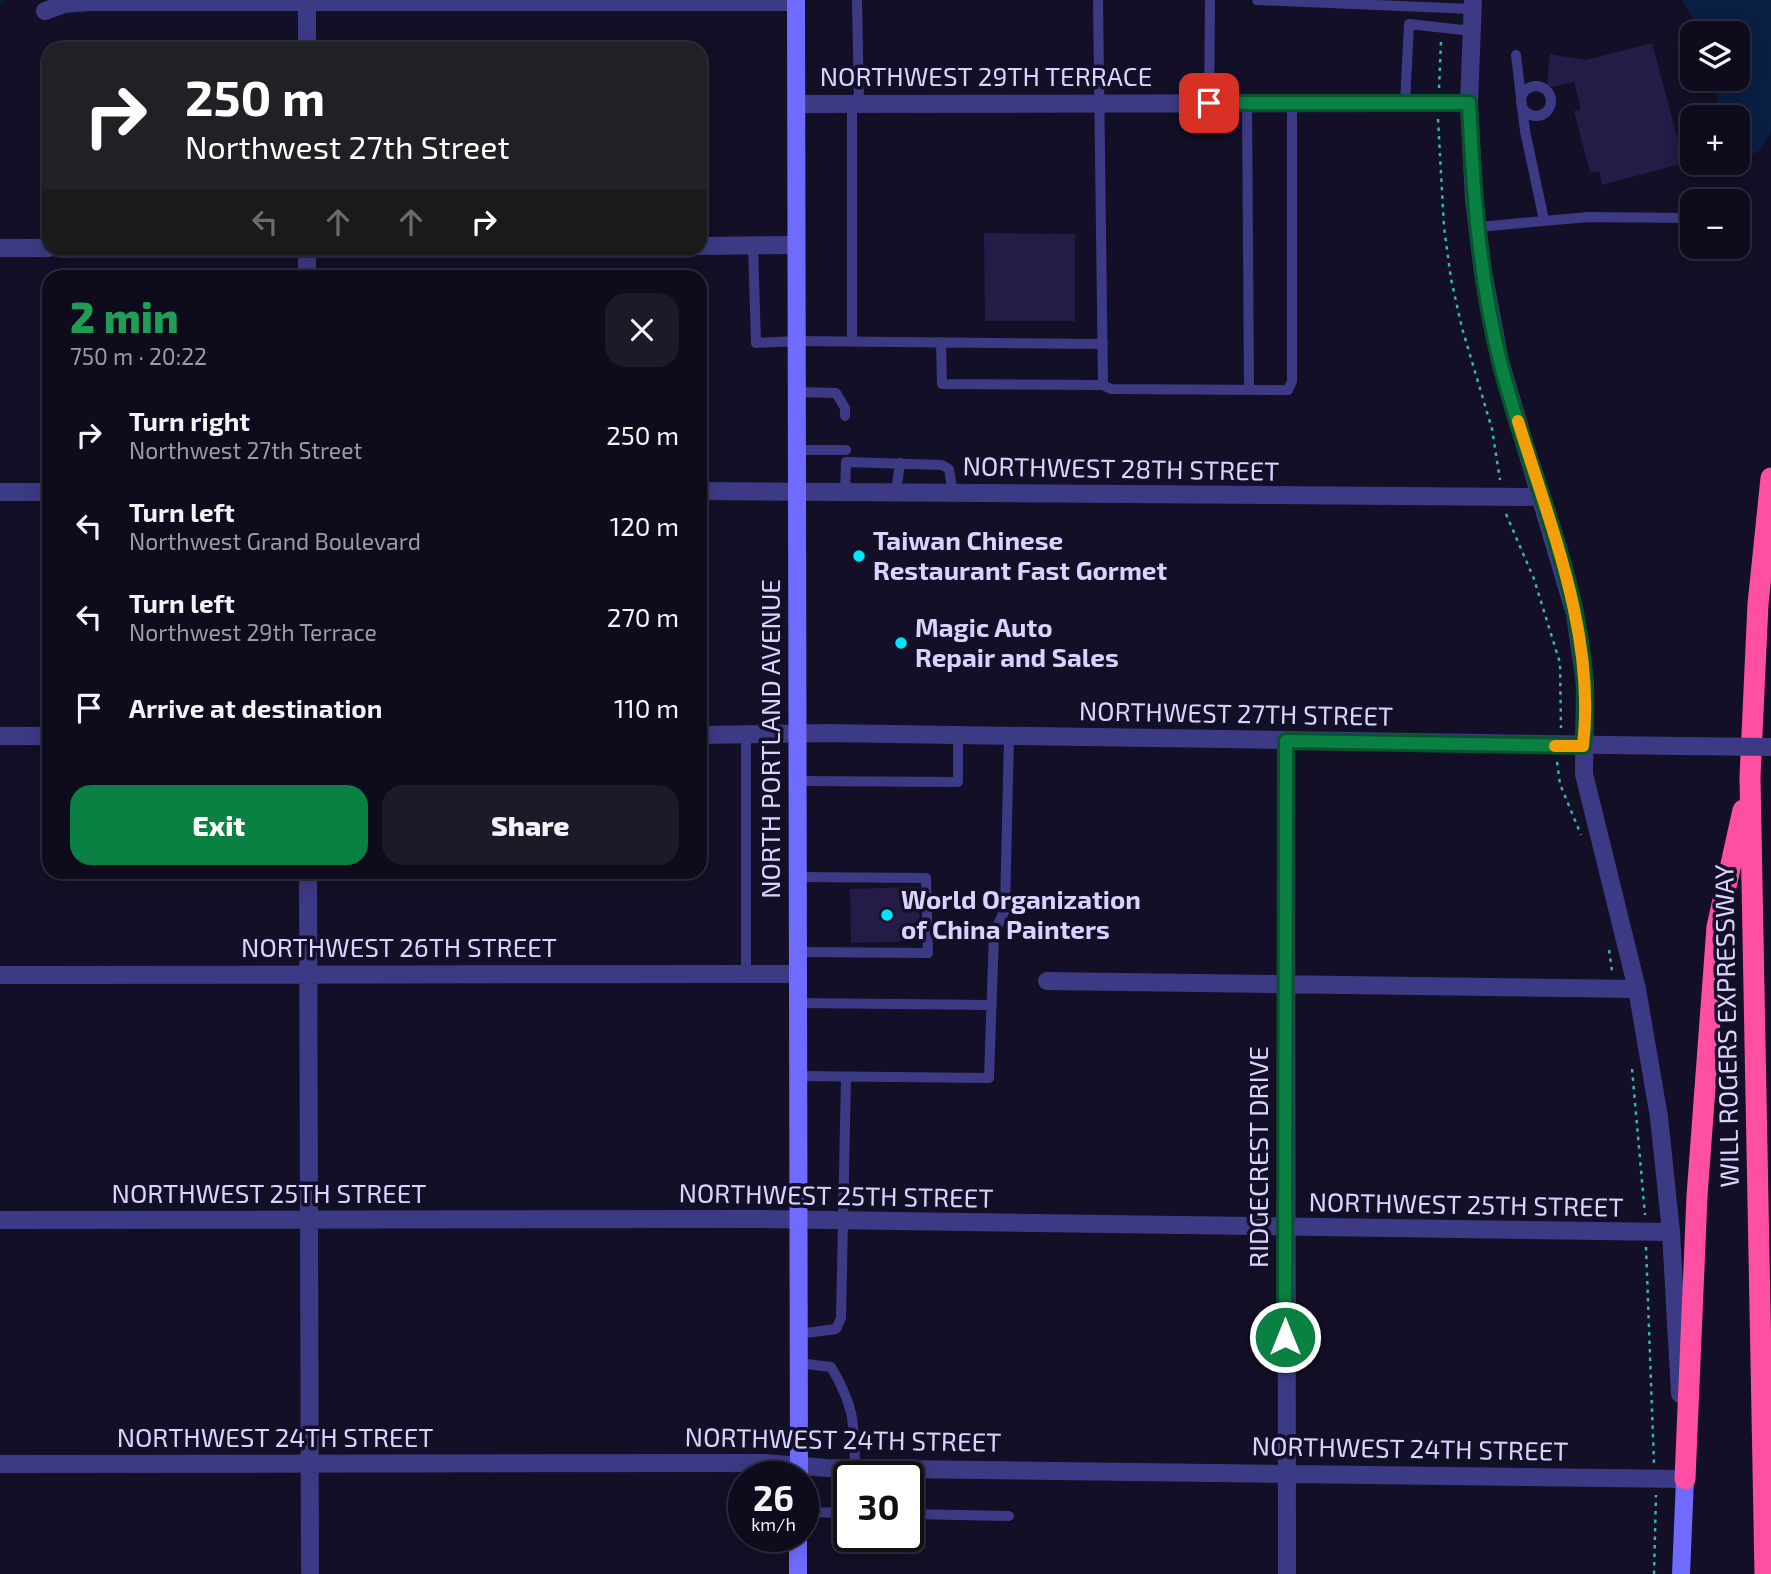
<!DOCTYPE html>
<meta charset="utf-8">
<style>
:root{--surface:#0e0b1c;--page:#1c1929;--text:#f1f3f6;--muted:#9b9ba3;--line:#2e2b3b;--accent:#0b8043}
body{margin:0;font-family:"Exo 2",sans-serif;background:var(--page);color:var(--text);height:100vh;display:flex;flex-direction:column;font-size:26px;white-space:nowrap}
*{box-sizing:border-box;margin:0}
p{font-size:23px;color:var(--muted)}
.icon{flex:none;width:38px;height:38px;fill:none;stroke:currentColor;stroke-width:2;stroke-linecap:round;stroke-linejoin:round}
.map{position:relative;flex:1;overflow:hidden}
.panel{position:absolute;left:42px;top:270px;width:665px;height:609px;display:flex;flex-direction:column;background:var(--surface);border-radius:21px;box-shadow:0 4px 18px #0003,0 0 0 2px var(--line)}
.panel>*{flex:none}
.guide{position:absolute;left:42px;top:42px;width:665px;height:214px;border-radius:21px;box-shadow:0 4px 18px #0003,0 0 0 2px var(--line);background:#202124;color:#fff;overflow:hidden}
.buttons{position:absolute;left:1680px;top:21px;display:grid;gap:14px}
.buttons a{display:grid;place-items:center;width:70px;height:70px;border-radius:14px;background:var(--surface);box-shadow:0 4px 18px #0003,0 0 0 2px var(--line);font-size:35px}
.speed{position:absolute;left:728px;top:1461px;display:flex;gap:14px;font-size:35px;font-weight:700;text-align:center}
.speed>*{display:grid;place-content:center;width:91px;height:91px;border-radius:50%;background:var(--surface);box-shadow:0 4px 18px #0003,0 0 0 2px var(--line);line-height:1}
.speed small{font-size:18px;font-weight:400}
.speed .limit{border:4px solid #111;border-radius:10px;background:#fff;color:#111}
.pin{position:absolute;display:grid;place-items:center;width:60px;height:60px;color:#fff;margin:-30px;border-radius:14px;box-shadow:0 4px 10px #0006}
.me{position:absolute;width:77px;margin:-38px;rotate:0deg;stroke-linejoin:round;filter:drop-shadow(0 0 5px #0008)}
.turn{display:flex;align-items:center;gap:24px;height:147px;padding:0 28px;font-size:32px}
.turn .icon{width:91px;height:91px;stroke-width:2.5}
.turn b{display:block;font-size:49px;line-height:60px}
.lanes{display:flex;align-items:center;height:66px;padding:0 28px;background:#0003;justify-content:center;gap:35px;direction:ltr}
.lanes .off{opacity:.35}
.round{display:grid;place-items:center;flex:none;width:74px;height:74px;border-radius:21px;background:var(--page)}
.overview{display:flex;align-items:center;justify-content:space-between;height:119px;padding:0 28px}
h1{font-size:42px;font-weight:800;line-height:52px;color:#1e9e55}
.primary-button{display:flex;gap:14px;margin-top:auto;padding:14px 28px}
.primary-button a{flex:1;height:80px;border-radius:21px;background:var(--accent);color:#fff;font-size:28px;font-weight:800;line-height:80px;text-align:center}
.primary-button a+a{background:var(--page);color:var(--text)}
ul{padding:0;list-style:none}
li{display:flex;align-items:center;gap:21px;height:91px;padding:0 28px}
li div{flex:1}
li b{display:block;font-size:26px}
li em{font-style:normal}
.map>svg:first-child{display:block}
</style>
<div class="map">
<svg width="1771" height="1574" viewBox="0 0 1771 1574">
<rect width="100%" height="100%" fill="#130f26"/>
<path fill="#0a1f44" d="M1682 0H1771V131L1761 149 1741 163 1738 156V117H1721L1714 79H1738V33H1702Z"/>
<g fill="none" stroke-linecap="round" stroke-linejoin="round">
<path stroke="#0a1f44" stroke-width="5" d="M0 2 2 0"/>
</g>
<path fill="#241b47" d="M1652 43 1684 163 1602 185 1599 171 1590 173 1574 111 1581 109 1574 82 1547 88 1550 54 1586 60Z
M984 233 1075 234V321H985Z
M919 887 920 941 851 943 850 889Z"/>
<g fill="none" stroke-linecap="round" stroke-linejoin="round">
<path stroke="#2fb8b0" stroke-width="2.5" stroke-dasharray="3.5 5" stroke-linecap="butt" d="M1439 88 1441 42
M1438 119 1444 227 1451 279 1462 328 1492 429 1500 480
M1506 514 1534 579 1560 663 1561 728
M1557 762 1560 784 1581 835
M1609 950 1612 971
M1632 1069 1645 1215
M1646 1247 1654 1464
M1654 1574 1656 1495"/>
<path stroke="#3d3a85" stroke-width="10" d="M857 0 859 104
M1098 0 1103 385 1111 389 1288 390 1292 381V103
M1257 0 1472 9
M1516 55 1525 131 1544 220
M1521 101a15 15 0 1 1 30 0a15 15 0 1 1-30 0Z
M1209 103 1210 0
M1247 103 1249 390
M1405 103 1409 24 1472 31
M1478 227 1588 217 1692 218
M753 246 756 343 796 341 1103 344
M852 341V104
M941 342 942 384 1103 385
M796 392 836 393 845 408V416
M797 450H846
M845 492 846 462 942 465 949 469 953 493
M896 492 900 463
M746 735V974
M797 781 958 782V735
M798 877 926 878 928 953 798 952
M798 1003 992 1005
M798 1076 989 1078 994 933 1005 910 1009 736
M798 1334 836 1329 841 1318 846 1077
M798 1363 831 1367C855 1407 854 1424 855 1468
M803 1512 849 1513
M908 1514 1009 1516"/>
<path stroke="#3d3a85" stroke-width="18" d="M307 2V49
M45 11 64 4 88 2H796
M797 104 1469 103
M700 246 796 245
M0 248H49
M307 248V276
M700 491 1542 497
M0 492H49
M700 735 828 733 1678 746
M0 736H49
M1286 741 1287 1574
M308 872 310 1574
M0 975 798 974
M1047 981 1637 989
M0 1220 760 1219 1671 1232
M0 1464 764 1463 827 1468 1685 1479"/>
<path stroke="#3d3a85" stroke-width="18" d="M1473 0 1469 103 1474 200 1483 272 1500 361 1575 614 1585 683 1584 774 1637 989 1659 1117 1671 1232 1680 1394"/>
<path stroke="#6f6bff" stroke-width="18" d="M796 0 799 1477
M798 1574V1536
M1681 1574 1685 1479"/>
<path stroke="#ff4fa3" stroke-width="21" d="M1685 1479 1697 1196 1717 927 1743 810
M1765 1574 1750 777 1758 604 1771 478"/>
<path stroke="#3d3a85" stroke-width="18" d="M1678 746 1771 747"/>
</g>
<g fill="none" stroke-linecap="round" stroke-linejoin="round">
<defs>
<path id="route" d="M1209 103H1469C1473 189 1479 277 1500 361 1531 487 1599 613 1583 746L1286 741 1285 1337"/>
</defs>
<use href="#route" stroke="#07532c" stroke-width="18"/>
<use href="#route" stroke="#0b8043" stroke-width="12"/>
<path stroke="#f59e0b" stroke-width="12" d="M1518 421C1550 525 1596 636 1583 746H1555"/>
</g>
<g fill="#00e5ff" stroke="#130f26" stroke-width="2.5">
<circle cx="859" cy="556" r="7"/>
<circle cx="901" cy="643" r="7"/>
<circle cx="887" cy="915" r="7"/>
</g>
<g text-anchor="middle" stroke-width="7" stroke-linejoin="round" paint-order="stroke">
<g font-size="26" fill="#d9d4ff" stroke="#130f26">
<text x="986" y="86">NORTHWEST 29TH TERRACE</text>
<text transform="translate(1121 469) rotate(1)" y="9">NORTHWEST 28TH STREET</text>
<text transform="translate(1236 714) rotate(1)" y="9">NORTHWEST 27TH STREET</text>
<text transform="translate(771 739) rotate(-90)" y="9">NORTH PORTLAND AVENUE</text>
<text x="399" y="957">NORTHWEST 26TH STREET</text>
<text transform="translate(1727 1026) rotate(-91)" y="9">WILL ROGERS EXPRESSWAY</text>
<text transform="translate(1259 1157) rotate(-90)" y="9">RIDGECREST DRIVE</text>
<text x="269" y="1203">NORTHWEST 25TH STREET</text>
<text transform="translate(836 1196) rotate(1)" y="9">NORTHWEST 25TH STREET</text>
<text transform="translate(1466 1205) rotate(1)" y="9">NORTHWEST 25TH STREET</text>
<text x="275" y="1447">NORTHWEST 24TH STREET</text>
<text transform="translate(843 1440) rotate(1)" y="9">NORTHWEST 24TH STREET</text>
<text transform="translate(1410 1449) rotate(1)" y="9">NORTHWEST 24TH STREET</text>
</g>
<g font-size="26" font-weight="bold" fill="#d9d4ff" stroke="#130f26" text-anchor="start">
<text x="873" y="550">Taiwan Chinese<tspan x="873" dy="30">Restaurant Fast Gormet</tspan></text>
<text x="915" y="637">Magic Auto<tspan x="915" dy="30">Repair and Sales</tspan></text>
<text x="901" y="909">World Organization<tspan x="901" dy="30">of China Painters</tspan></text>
</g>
</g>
</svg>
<div class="buttons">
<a><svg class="icon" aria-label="layers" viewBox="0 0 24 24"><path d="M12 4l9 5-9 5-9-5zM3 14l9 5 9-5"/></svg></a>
<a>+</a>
<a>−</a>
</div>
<div class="speed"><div>26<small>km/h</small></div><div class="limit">30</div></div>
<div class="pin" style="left:1209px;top:103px;background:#d93025"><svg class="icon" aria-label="arrive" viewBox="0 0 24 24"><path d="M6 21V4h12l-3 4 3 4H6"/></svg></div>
<svg class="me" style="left:1285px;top:1337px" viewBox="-20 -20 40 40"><circle r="17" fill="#0b8043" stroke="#fff" stroke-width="3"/><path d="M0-11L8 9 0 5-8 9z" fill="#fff"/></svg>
<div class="guide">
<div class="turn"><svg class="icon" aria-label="right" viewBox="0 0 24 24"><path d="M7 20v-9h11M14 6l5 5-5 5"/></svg><div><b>250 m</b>Northwest 27th Street</div></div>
<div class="lanes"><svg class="icon off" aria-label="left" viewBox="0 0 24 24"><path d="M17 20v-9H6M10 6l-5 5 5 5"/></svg><svg class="icon off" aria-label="ahead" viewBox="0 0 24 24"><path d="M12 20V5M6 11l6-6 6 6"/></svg><svg class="icon off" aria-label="ahead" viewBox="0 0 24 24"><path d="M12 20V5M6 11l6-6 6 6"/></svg><svg class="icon" aria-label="right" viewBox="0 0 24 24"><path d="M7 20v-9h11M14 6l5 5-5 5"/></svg></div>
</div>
<section class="panel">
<div class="overview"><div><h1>2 min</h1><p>750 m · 20:22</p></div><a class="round"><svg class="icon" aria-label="close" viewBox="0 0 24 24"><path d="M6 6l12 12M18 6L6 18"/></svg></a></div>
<ul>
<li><svg class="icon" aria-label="right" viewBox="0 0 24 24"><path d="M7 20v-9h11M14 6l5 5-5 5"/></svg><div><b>Turn right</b><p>Northwest 27th Street</p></div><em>250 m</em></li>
<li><svg class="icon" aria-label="left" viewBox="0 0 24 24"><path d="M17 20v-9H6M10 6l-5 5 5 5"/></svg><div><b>Turn left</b><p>Northwest Grand Boulevard</p></div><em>120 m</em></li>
<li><svg class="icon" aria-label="left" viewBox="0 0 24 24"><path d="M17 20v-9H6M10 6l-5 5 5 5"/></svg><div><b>Turn left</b><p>Northwest 29th Terrace</p></div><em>270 m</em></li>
<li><svg class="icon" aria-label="arrive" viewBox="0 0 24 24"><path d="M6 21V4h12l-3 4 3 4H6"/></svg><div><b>Arrive at destination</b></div><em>110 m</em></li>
</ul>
<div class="primary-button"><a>Exit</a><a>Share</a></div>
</section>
</div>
